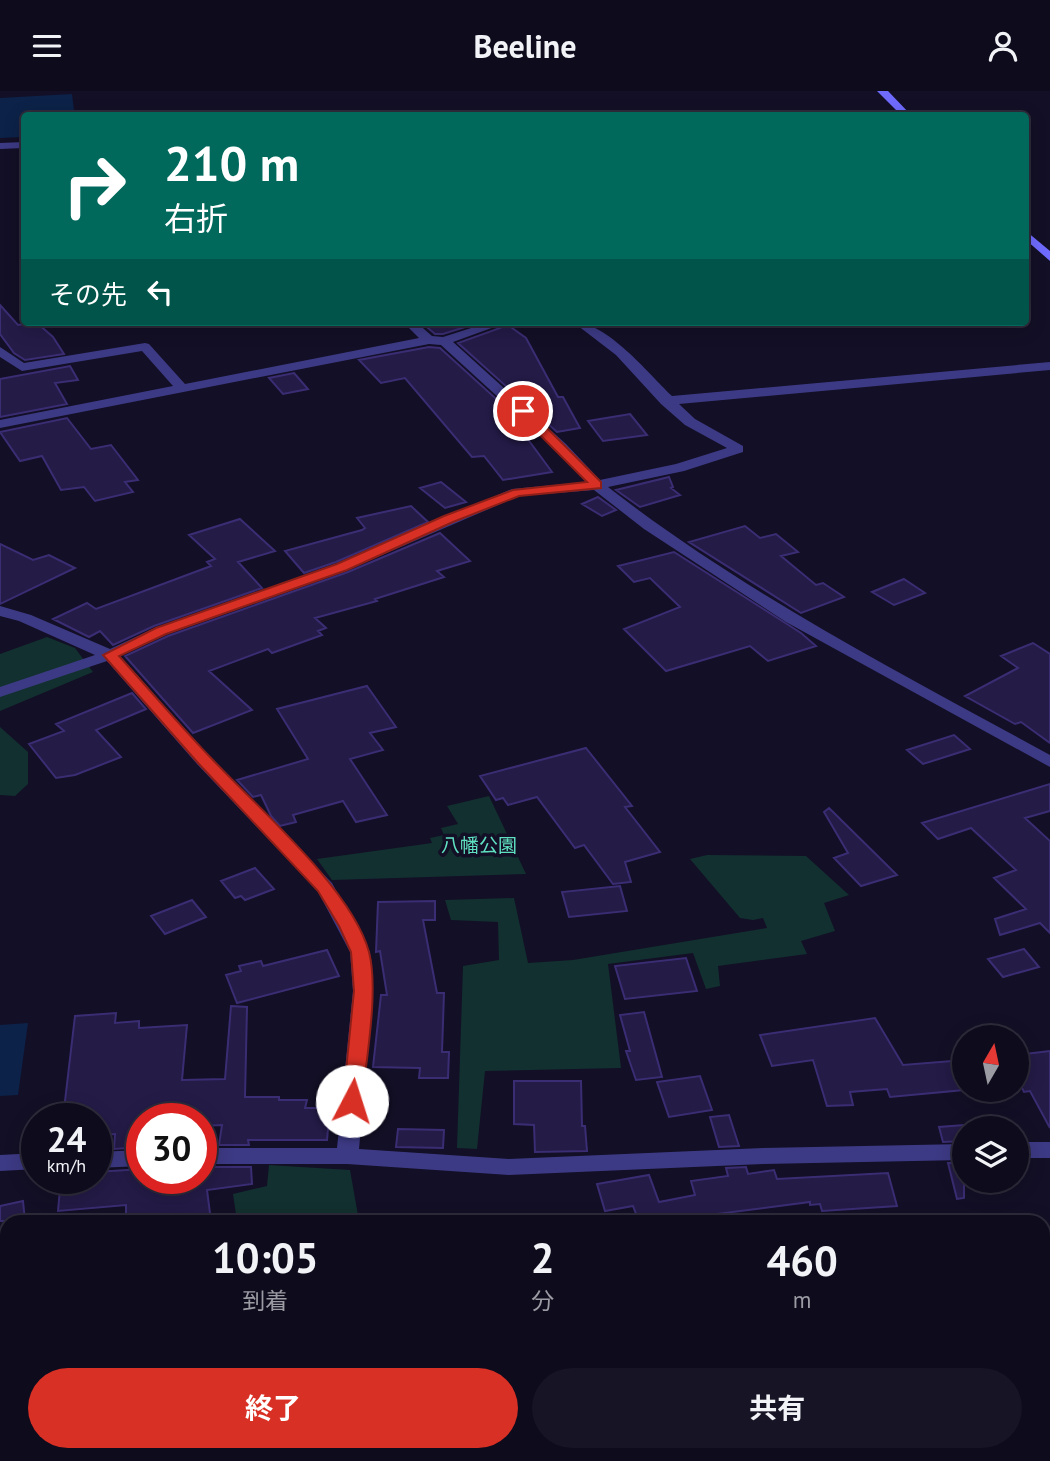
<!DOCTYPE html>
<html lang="ja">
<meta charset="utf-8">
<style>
:root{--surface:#0e0b1c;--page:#171425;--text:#f1f3f6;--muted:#9b9ba3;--line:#2e2b3b;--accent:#d93025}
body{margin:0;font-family:"PT Sans","Noto Sans JP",sans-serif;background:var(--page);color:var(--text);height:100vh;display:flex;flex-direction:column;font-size:26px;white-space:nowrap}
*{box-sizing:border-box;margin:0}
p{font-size:23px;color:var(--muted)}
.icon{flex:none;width:38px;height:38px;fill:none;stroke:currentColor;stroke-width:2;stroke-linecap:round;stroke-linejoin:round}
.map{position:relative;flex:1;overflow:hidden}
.drawer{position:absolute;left:0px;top:1124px;width:1050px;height:247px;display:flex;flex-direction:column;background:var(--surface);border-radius:21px 21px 0 0;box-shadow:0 4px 18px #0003,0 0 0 2px var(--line)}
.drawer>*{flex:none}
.banner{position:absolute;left:21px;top:21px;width:1008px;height:214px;border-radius:7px;box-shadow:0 4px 18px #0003,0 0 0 2px var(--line);background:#00695c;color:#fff;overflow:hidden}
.needle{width:46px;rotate:9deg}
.controls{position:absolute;left:952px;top:934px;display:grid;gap:14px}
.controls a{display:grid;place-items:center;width:77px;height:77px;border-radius:50%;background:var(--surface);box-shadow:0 4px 18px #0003,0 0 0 2px var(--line);font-size:35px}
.speed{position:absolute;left:21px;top:1012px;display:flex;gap:14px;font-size:35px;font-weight:700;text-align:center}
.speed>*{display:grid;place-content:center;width:91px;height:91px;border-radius:50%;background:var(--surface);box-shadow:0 4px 18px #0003,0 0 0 2px var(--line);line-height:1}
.speed small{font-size:18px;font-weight:400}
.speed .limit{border:10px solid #d22;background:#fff;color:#111}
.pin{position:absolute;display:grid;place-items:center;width:60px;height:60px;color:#fff;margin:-30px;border:4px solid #fff;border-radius:50%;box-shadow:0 2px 7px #0007}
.me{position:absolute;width:77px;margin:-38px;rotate:5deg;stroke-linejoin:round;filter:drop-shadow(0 0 5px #0008)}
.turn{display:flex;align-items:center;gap:24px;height:147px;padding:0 28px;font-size:32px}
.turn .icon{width:91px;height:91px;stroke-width:2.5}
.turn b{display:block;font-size:49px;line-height:60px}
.then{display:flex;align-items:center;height:66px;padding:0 28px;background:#0003;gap:14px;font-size:26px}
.eta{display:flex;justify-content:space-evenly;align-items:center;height:119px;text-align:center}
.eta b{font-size:42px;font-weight:700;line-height:49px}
.action{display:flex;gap:14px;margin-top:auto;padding:14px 28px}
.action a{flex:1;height:80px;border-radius:42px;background:var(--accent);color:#fff;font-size:28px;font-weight:700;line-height:80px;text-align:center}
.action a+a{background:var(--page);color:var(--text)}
header{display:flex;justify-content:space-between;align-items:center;height:91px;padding:0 28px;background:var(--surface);font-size:32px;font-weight:700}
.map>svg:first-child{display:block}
</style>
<header><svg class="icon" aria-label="menu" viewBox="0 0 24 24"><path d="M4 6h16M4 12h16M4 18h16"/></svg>Beeline<svg class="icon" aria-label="person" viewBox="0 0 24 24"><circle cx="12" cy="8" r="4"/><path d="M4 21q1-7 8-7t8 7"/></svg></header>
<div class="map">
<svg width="1050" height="1370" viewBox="0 0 1050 1370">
<rect width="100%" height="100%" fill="#130f26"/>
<path fill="#12302f" d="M47 546 75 557 93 581 0 620V563Z
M0 636 28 661V693L15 705 0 704Z
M489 705 526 783 332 789 317 768 432 752 430 747 444 744 441 737 458 733 447 715Z
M707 764 806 765 849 804 824 812 835 840 801 850 807 863 718 875 720 895 706 898 693 862 608 873 621 977 485 980 477 1058 457 1057 463 875 499 869 498 831 451 829 445 809 514 807 528 872 573 869 767 837 763 827 753 829 740 827 690 768Z
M269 1074 350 1079 359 1130H237L233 1103 267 1095Z
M160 1363H290L291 1370H161Z"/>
<path fill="#0c2248" d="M72 3 74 19H66V24H24V46L0 47V7Z
M28 932 18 1004 0 1005V934Z"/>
<path fill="#241b47" stroke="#3b2d73" stroke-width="2" d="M0 214 18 234 36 231 53 246 64 263 25 269 14 262 0 243Z
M421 231H481L443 243H435Z
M508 234 526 247 558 306H563L580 337 557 341 458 252Z
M429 256 440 257 537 345 527 347 552 381 503 389 484 365 472 366 405 287 381 292 359 269Z
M70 275 78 289 55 292 67 313 0 326V288Z
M294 282 308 298 283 303 269 287Z
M630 323 647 344 603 350 588 330Z
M67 327 91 358 111 354 138 389 125 391 133 401 95 410 84 396 61 399 42 365 20 370 0 341Z
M669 386 673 396 671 397 680 404 640 416 616 399Z
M441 391 466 411 445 417 420 397Z
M598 406 616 419 602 425 582 413Z
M411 415 428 431 336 471 304 482 285 460 362 439 365 437 357 427Z
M240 428 275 460 238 471 262 497 154 535 113 554 100 540 89 546 53 528 87 512 96 518 211 475 207 471 215 468 189 444Z
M745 435 760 447 776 443 798 461 781 465 816 494 823 492 844 506 801 522 689 451Z
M440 442 470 470 437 480 444 486 375 508 377 510 315 527 326 537 318 540 322 544 272 562 268 558 209 580 252 619 193 642 125 565 168 545 348 481Z
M0 453 33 469 49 464 75 477 0 513Z
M674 461 801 542 816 555 768 570 750 555 666 580 624 538 680 516 650 487 634 491 618 475Z
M904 488 925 502 894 514 872 501Z
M1033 552 1050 563V652L1021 631 1015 633 965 605 1018 577 1001 565Z
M367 595 396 636 370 642 383 659 350 668 387 724 356 731 343 710 293 724 296 731 280 735 271 725 261 704 253 706 237 689 308 668 277 618Z
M132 602 146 618 96 639 121 666 75 684 56 687 29 653 64 640 56 633Z
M954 644 970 658 923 673 907 659Z
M586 657 632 715 625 716 660 761 625 771 631 791 613 793 584 754 575 757 537 706 508 714 503 707 496 709 480 685Z
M1050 693V720L1025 727 1050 750V842L1040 832 1000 844 995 828 1026 818 994 787 1016 779 971 737 938 748 922 732Z
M829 717 897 784 861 795 834 767 848 762 824 721Z
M255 777 274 798 245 809 241 805 235 807 221 790Z
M620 795 627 820 569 826 562 801Z
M192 809 206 826 165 843 151 825Z
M435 810V829H423L437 902H444L442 961H449L448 987H419L420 977 373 976 381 904H387L380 860 376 861 378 811Z
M1024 858 1039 876 1003 886 988 868Z
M327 859 339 885 237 912 226 884 241 880 239 875 261 870 263 875Z
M686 867 697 900 625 908 615 875Z
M231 915 247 916 245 1006H279V1009H307L305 1017H330L327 1049H248L249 1054H219L222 1034 201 1035V1027H142V1056L114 1058 115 1043 96 1044V1027H63L75 925 116 922 115 932 139 930V937L187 934 182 989 225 988Z
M644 921 662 986 636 989 626 960H630L620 924Z
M875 927 903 974 964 969V999L890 1006 887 998 850 1001 853 1014 827 1015 813 969 772 975 760 944Z
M1050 960V1037L1030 1000 1024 1001 1017 987V964Z
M700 985 712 1019 669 1026 657 991Z
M514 990H581L582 1035H585L587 1060 535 1061 534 1034 514 1033Z
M729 1024 739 1055 719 1056 710 1026Z
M964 1034V1050L943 1051 939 1036Z
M398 1038 444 1039 443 1057 396 1056Z
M948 1072H964V1107L957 1108Z
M201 1076H251L252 1093 207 1099 211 1130H126V1114L58 1120 61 1087H96V1081L142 1078V1087H201Z
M746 1076 748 1083 774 1079 777 1088 888 1082 897 1115 822 1120 820 1113 810 1114V1111L685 1127 686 1130H655L653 1126 638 1128 633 1115 605 1120 597 1093 649 1084 659 1111 695 1104 691 1090 728 1085 726 1077Z
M23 1110 25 1130H0V1115Z"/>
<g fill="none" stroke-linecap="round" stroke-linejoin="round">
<path fill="#3d3a85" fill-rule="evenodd" d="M24 51V57L0 58V52Z
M403 231H416L432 245 443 246 490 231H508L453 251 566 353 600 389 676 373 727 357 685 334 661 313 616 264 573 231C607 231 648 282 672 305L1050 271V279L679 313 695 328 743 355V361L684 380 608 396C744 502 899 581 1050 664V676L786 531 644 438 594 399 519 405 347 479 167 543 120 565 209 665 332 792 370 861 373 900 359 1058 509 1068 763 1057 964 1053V1069L763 1073 509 1084 347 1073H201V1057H337L353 900 350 861 317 799 197 673 107 570 0 606V596L95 564 19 530 0 525V515L31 524 110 558 155 537 337 473 512 398 586 391 556 359 441 254 429 253 0 337V329L173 295 142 260 22 280 0 266V256L24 272 145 252 149 253 185 293 419 247Z
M1017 1051H1050V1067H1017Z
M142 1059V1075L96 1077V1061Z
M37 1062V1078L0 1080V1064Z"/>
<path fill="#6f6bff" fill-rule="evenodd" d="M877 0H888L911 24H901Z
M1026 140 1050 160V170L1026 149Z"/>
</g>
<path fill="#d93025" stroke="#8d1f18" stroke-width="2" d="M523 317 528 318 601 391V397L519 405 453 431 347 479 166 543 119 565C150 599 180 635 212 668 257 716 352 798 369 861 379 900 366 969 362 1010L359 1015H345L343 1010 354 900 351 861 339 835 318 800 198 672 103 564 156 537 337 473 444 425 513 399 587 391 519 323 517 320Z"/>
<g text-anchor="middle" stroke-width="7" stroke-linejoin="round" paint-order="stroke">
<g font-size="19" fill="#5fe0c0" stroke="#130f26">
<text x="479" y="761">八幡公園</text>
</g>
</g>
</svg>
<div class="controls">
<a><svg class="needle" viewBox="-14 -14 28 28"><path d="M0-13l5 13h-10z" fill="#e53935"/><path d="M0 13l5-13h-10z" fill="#9b9ba3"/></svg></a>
<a><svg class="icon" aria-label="layers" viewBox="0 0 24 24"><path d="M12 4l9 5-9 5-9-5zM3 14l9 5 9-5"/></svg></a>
</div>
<div class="speed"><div>24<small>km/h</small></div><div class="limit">30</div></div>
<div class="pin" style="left:523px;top:320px;background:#d93025"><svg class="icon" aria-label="arrive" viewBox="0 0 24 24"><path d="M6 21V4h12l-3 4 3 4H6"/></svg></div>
<svg class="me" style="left:352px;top:1010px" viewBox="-20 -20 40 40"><circle r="19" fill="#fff"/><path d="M0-13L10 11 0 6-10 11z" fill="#d93025"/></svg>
<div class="banner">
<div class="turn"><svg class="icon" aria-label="right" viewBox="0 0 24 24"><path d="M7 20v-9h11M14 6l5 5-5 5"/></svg><div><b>210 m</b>右折</div></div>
<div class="then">その先<svg class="icon" aria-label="left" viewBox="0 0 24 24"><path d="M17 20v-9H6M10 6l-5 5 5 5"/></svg></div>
</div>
<section class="drawer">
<div class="eta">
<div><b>10:05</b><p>到着</p></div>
<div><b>2</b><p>分</p></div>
<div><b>460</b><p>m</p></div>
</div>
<div class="action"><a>終了</a><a>共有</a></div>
</section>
</div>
